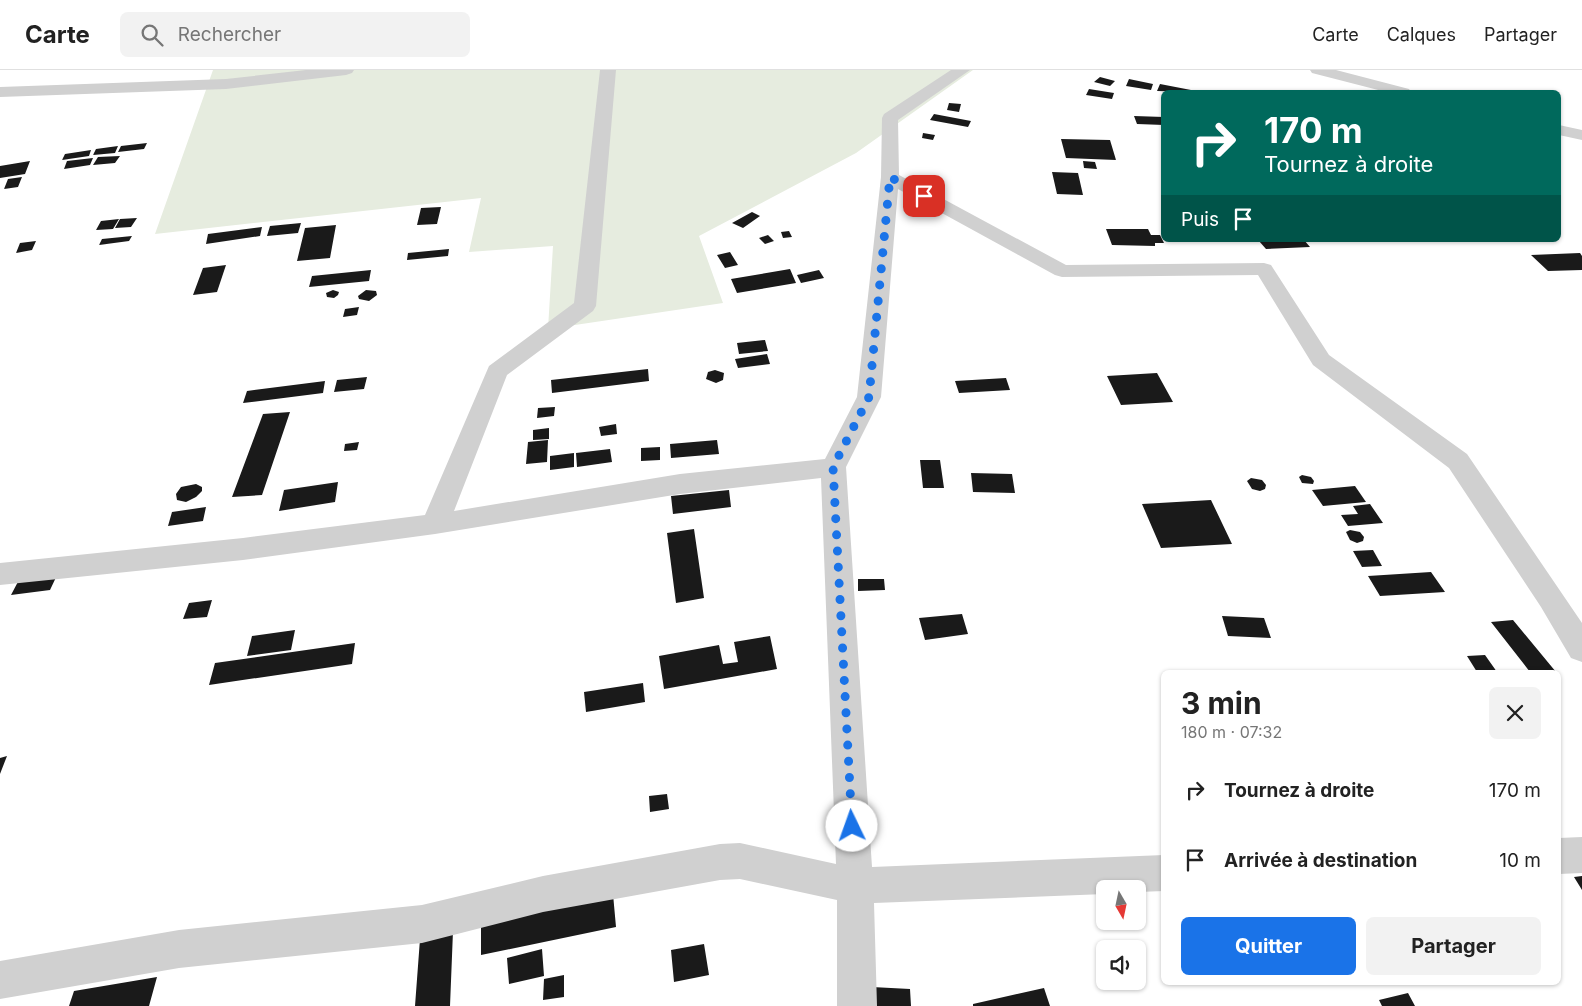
<!DOCTYPE html>
<html lang="fr">
<meta charset="utf-8">
<style>
:root{--surface:#fff;--page:#f2f2f2;--text:#222;--muted:#767676;--line:#e0e0e0;--accent:#1a73e8}
body{margin:0;font-family:Inter,sans-serif;background:var(--page);color:var(--text);height:100vh;display:flex;flex-direction:column;font-size:19px;white-space:nowrap}
*{box-sizing:border-box;margin:0}
p{font-size:16px;color:var(--muted)}
.icon{flex:none;width:28px;height:28px;fill:none;stroke:currentColor;stroke-width:2;stroke-linecap:round;stroke-linejoin:round}
.map{position:relative;flex:1;overflow:hidden}
.drawer{position:absolute;left:1161px;top:600px;width:400px;height:315px;display:flex;flex-direction:column;background:var(--surface);border-radius:8px;box-shadow:0 1px 4px #0004}
.drawer>*{flex:none}
.banner{position:absolute;left:1161px;top:20px;width:400px;height:152px;border-radius:8px;box-shadow:0 1px 4px #0004;background:#00695c;color:#fff;overflow:hidden}
.needle{width:32px;rotate:171deg}
.controls{position:absolute;left:1096px;top:810px;display:grid;gap:10px}
.controls a{display:grid;place-items:center;width:50px;height:50px;border-radius:8px;background:var(--surface);box-shadow:0 1px 4px #0004;font-size:25px}
.pin{position:absolute;display:grid;place-items:center;width:42px;height:42px;color:#fff;margin:-21px;border-radius:10px;box-shadow:0 2px 8px #0006}
.me{position:absolute;width:55px;margin:-28px;rotate:357deg;stroke-linejoin:round;filter:drop-shadow(0 0 4px #0008)}
.turn{display:flex;align-items:center;gap:18px;height:105px;padding:0 20px;font-size:22px}
.turn .icon{width:65px;height:65px;stroke-width:2.5}
.turn b{display:block;font-size:35px;line-height:42px}
.then{display:flex;align-items:center;height:48px;padding:0 20px;background:#0003;gap:10px;font-size:19px}
.round{display:grid;place-items:center;flex:none;width:52px;height:52px;border-radius:8px;background:var(--page)}
.head{display:flex;align-items:center;justify-content:space-between;height:85px;padding:0 20px}
h1{font-size:30px;font-weight:700;line-height:38px}
.action{display:flex;gap:10px;margin-top:auto;padding:10px 20px}
.action a{flex:1;height:58px;border-radius:8px;background:var(--accent);color:#fff;font-size:20px;font-weight:700;line-height:58px;text-align:center}
.action a+a{background:var(--page);color:var(--text)}
ul{padding:0;list-style:none}
li{display:flex;align-items:center;gap:15px;height:70px;padding:0 20px}
li div{flex:1}
li b{display:block;font-size:19px}
li em{font-style:normal}
header{display:flex;align-items:center;gap:30px;box-sizing:border-box;height:70px;padding:0 25px;background:var(--surface);border-bottom:1px solid var(--line)}
header strong{font-size:24px}
nav{display:flex;gap:28px;margin-inline-start:auto;font-size:18px}
.search{width:350px;height:45px;background:var(--page);display:flex;align-items:center;gap:12px;box-sizing:border-box;padding:0 18px;border-radius:8px;color:var(--muted);font-size:19px}
.map>svg:first-child{display:block}
</style>
<header>
<strong>Carte</strong>
<div class="search"><svg class="icon" aria-label="search" viewBox="0 0 24 24"><circle cx="10" cy="10" r="6"/><path d="M15 15l6 6"/></svg>Rechercher</div>
<nav><a>Carte</a><a>Calques</a><a>Partager</a></nav>
</header>
<div class="map">
<svg width="1582" height="936" viewBox="0 0 1582 936">
<rect width="100%" height="100%" fill="#fff"/>
<path fill="#e6ecdf" d="M213 0H973L856 83 699 166 723 233 548 259 553 176 469 182 481 128 155 164Z"/>
<path fill="#1a1a1a" d="M1100 7 1115 11 1110 16 1094 12Z
M1129 9 1153 14 1151 20 1126 16Z
M1160 14 1191 20 1190 22 1157 21Z
M1089 19 1114 23 1112 29 1086 25Z
M949 33 961 34 959 42 947 40Z
M934 44 971 51 968 57 930 50Z
M1134 46 1164 47V55L1137 54Z
M923 63 935 65 933 70 922 68Z
M1061 69 1110 70 1116 90 1066 88Z
M147 73 144 79 118 82 121 76Z
M118 76 115 83 93 85 96 79Z
M91 80 89 86 62 90 65 84Z
M120 86 115 93 93 95 98 87Z
M93 88 90 95 64 99 67 91Z
M30 91 25 104 0 108V96Z
M1083 91 1095 92 1097 99 1084 98Z
M1052 102 1078 103 1083 125 1057 124Z
M22 107 18 117 4 119 8 109Z
M441 137 437 154 417 155 421 138Z
M752 142 760 146 743 158 732 153Z
M137 148 131 157 115 158 120 149Z
M119 149 113 159 96 160 101 151Z
M301 153 298 163 267 166 270 156Z
M336 155 330 188 297 191 305 158Z
M262 157 260 166 206 174 208 164Z
M1106 159H1148L1151 165H1160L1164 173H1155V176L1112 175Z
M789 161 792 167 783 168 781 162Z
M768 165 774 171 765 174 759 168Z
M132 166 129 171 99 175 102 169Z
M1304 170 1310 177 1266 179 1259 171Z
M36 171 32 180 16 183 20 173Z
M449 179 448 186 407 190 408 183Z
M730 182 738 195 725 198 717 185Z
M1580 183 1582 186V200L1548 201 1531 185Z
M226 195 217 222 193 225 203 198Z
M790 199 796 213 737 223 731 209Z
M371 200 369 211 309 217 312 206Z
M819 200 824 208 801 213 797 205Z
M333 220 339 222 338 225 334 228 327 227 326 223Z
M366 220 376 221 377 225 369 231 359 229 358 226Z
M359 237 357 245 343 247 345 239Z
M765 270 768 281 739 284 737 273Z
M767 284 770 294 738 298 735 289Z
M648 299 649 311 552 323 551 310Z
M715 300 724 303 723 310 716 313 706 309 708 302Z
M1157 303 1173 332 1121 335 1107 306Z
M367 307 364 319 334 322 337 310Z
M1006 308 1010 320 959 323 955 311Z
M325 311 323 323 243 333 247 321Z
M555 337 554 346 537 348 538 338Z
M290 342 262 425 232 427 263 344Z
M616 354 617 364 601 366 599 357Z
M549 358V369L533 370V360Z
M548 370 547 392 526 394 528 372Z
M717 370 719 384 671 388 670 374Z
M359 372 357 380 344 381 345 374Z
M660 377V390L641 391V378Z
M610 379 612 392 577 397 576 383Z
M574 383V397L550 400V386Z
M920 390H940L944 418H923Z
M971 403 1012 404 1015 423 973 422Z
M1302 405 1311 407 1314 411 1313 414 1302 413 1299 407Z
M1251 408 1262 410 1266 415 1265 419 1260 421 1252 419 1247 411Z
M338 412 335 432 279 441 284 420Z
M196 414 202 417V421L196 427 186 432 177 430 176 424 181 417Z
M1355 416 1366 432 1323 436 1312 420Z
M729 420 731 437 673 444 671 426Z
M1211 430 1232 474 1161 478 1142 434Z
M1370 434 1383 453 1348 456 1341 445 1358 444 1353 436Z
M206 437 203 451 168 456 172 442Z
M694 459 704 528 676 533 667 463Z
M1350 460 1360 462 1364 467 1363 471 1357 473 1350 470 1346 462Z
M1373 480 1382 496 1362 497 1353 481Z
M59 501 50 520 11 525 21 506Z
M1431 502 1445 522 1380 526 1368 506Z
M858 509H884L885 520 858 521Z
M212 530 207 547 183 549 189 533Z
M962 544 968 564 925 570 919 548Z
M1222 546 1264 548 1271 568 1228 566Z
M1513 550 1556 602H1530L1491 552Z
M295 560 291 580 247 586 252 566Z
M770 566 777 599 664 619 659 586 719 575 723 594 738 592 734 572Z
M355 573 352 594 209 615 215 593Z
M1485 585 1497 602H1477L1467 586Z
M643 613 645 632 586 642 584 622Z
M7 686 0 704V688Z
M667 724 669 739 650 742 649 726Z
M1582 806V820L1574 807Z
M613 824 616 857 481 885V851Z
M453 861 450 936H415L420 869Z
M704 874 709 905 674 912 671 880Z
M542 879 544 906 509 914 507 888Z
M564 905V927L543 930 544 909Z
M157 907 149 936H69L74 921Z
M872 917 910 919 911 936H873Z
M1044 918 1050 936H973V934Z
M1408 923 1415 936H1382L1379 930Z"/>
<g fill="none" stroke-linecap="round" stroke-linejoin="round">
<path fill="#d0d0d0" fill-rule="evenodd" d="M306 0H354L352 3 346 5 226 19 0 27V17L226 9Z
M600 0H616L596 236 593 241 507 305 454 441 680 404 825 389 857 327 881 107 882 48 884 44 951 0H970L898 50 899 105 1066 195 1264 193 1271 195 1329 285 1467 384 1582 553V592L1571 588 1541 537 1449 398 1313 295 1258 205 1062 207 1055 205 898 119 881 327 846 397 872 797 1164 785V821L1138 822V819H1105V824L874 833 877 936H837V830L740 809 720 810 543 842 422 873 179 898 0 929V891L179 860 422 835 543 806 720 774 740 773 836 794 821 408 680 424 435 464 243 490 0 515V493L243 468 425 445 489 296 574 233Z
M1310 0H1336L1409 19 1411 22H1386L1312 3Z
M1559 55 1582 60V70L1559 65Z
M1582 767V803L1559 804V768Z"/>
</g>
<g fill="none" stroke-linecap="round" stroke-linejoin="round">
<path stroke="#1a73e8" stroke-width="9" stroke-dasharray="0 16.2" d="M852 756 833 397 869 327 890 107 924 126"/>
</g>
</svg>
<div class="controls">
<a><svg class="needle" viewBox="-14 -14 28 28"><path d="M0-13l5 13h-10z" fill="#e53935"/><path d="M0 13l5-13h-10z" fill="#767676"/></svg></a>
<a><svg class="icon" aria-label="sound" viewBox="0 0 24 24"><path d="M4 9h4l5-4v14l-5-4H4zM17 9q2 3 0 6"/></svg></a>
</div>
<div class="pin" style="left:924px;top:126px;background:#d93025"><svg class="icon" aria-label="arrive" viewBox="0 0 24 24"><path d="M6 21V4h12l-3 4 3 4H6"/></svg></div>
<svg class="me" style="left:852px;top:756px" viewBox="-20 -20 40 40"><circle r="19" fill="#fff"/><path d="M0-13L10 11 0 6-10 11z" fill="#1a73e8"/></svg>
<div class="banner">
<div class="turn"><svg class="icon" aria-label="right" viewBox="0 0 24 24"><path d="M7 20v-9h11M14 6l5 5-5 5"/></svg><div><b>170 m</b>Tournez à droite</div></div>
<div class="then">Puis<svg class="icon" aria-label="arrive" viewBox="0 0 24 24"><path d="M6 21V4h12l-3 4 3 4H6"/></svg></div>
</div>
<section class="drawer">
<div class="head"><div><h1>3 min</h1><p>180 m · 07:32</p></div><a class="round"><svg class="icon" aria-label="close" viewBox="0 0 24 24"><path d="M6 6l12 12M18 6L6 18"/></svg></a></div>
<ul>
<li><svg class="icon" aria-label="right" viewBox="0 0 24 24"><path d="M7 20v-9h11M14 6l5 5-5 5"/></svg><div><b>Tournez à droite</b></div><em>170 m</em></li>
<li><svg class="icon" aria-label="arrive" viewBox="0 0 24 24"><path d="M6 21V4h12l-3 4 3 4H6"/></svg><div><b>Arrivée à destination</b></div><em>10 m</em></li>
</ul>
<div class="action"><a>Quitter</a><a>Partager</a></div>
</section>
</div>
